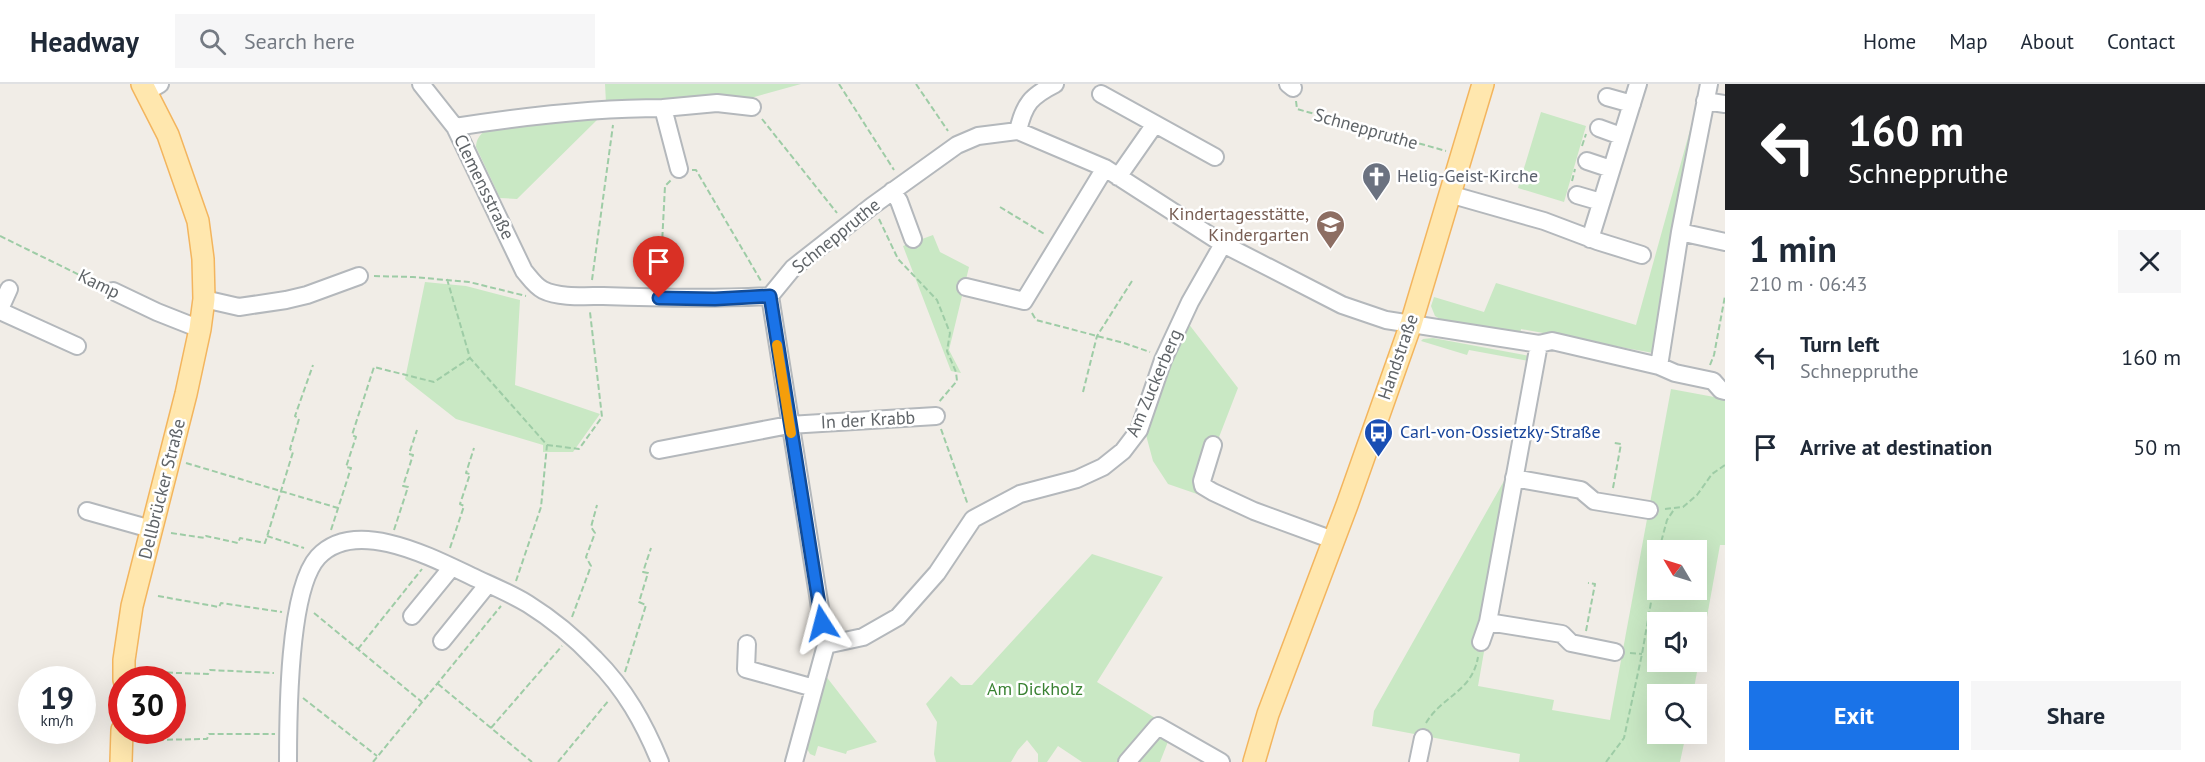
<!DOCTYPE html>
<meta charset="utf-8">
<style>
:root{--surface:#fff;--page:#f6f6f7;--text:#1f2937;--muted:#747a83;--line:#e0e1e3;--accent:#1a73e8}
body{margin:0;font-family:"PT Sans",sans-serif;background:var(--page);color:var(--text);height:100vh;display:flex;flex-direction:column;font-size:22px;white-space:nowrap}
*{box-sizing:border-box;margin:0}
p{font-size:20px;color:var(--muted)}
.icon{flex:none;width:33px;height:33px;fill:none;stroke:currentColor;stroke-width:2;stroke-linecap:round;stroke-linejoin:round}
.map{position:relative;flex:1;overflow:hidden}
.panel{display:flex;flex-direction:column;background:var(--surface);width:480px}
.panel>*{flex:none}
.banner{background:#202124;color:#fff;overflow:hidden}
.needle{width:39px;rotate:308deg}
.buttons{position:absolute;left:1647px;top:456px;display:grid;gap:12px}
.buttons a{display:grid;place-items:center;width:60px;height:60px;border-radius:0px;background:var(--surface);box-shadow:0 6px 24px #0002;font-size:30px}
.speed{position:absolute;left:18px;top:582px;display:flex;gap:12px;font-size:30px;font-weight:700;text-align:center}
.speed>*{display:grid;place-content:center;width:78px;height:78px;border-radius:50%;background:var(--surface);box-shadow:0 6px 24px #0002;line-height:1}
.speed small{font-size:15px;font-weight:400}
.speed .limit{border:9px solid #d22;background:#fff;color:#111}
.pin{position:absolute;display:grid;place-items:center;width:51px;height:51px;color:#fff;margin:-62px -26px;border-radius:50% 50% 50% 0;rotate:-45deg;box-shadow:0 0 6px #0007}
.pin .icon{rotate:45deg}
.me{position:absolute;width:66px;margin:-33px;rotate:351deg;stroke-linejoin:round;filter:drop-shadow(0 0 4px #0008)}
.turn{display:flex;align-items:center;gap:21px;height:126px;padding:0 24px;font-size:27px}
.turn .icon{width:78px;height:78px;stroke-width:2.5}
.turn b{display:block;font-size:42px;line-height:51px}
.round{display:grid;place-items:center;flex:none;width:63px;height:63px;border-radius:0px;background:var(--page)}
.head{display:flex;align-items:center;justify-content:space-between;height:102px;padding:0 24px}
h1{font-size:36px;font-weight:700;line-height:45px}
.primary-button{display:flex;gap:12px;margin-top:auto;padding:12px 24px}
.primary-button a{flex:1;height:69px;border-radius:0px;background:var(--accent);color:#fff;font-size:24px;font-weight:700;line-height:69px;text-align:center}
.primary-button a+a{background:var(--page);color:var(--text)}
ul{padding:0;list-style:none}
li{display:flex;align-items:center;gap:18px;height:90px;padding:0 24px}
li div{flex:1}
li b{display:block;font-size:22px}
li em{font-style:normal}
header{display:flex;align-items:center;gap:36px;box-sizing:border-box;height:84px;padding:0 30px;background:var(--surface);border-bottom:2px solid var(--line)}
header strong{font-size:28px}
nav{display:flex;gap:33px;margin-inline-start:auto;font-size:21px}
.search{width:420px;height:54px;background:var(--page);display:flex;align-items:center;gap:15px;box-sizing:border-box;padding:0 21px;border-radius:0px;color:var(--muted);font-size:22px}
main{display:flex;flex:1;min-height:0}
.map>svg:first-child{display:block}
</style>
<header>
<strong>Headway</strong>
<div class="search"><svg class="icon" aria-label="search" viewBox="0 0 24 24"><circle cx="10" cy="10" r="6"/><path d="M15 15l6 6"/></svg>Search here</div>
<nav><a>Home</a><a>Map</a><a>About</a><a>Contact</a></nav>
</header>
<main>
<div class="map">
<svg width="1725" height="678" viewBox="0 0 1725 678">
<rect width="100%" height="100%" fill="#f1ede7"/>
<path fill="#c9e8c4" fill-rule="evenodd" d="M605 0H801L740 17 606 19Z
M1700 10 1653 269 1521 245 1520 252 1445 238 1435 232 1431 222 1434 213 1484 228 1496 199 1636 241Z
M1541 28 1586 42 1564 118 1518 104Z
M599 34 517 115 500 114 476 63C476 57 479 51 485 47 500 37 577 36 599 34Z
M933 151 940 168 969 183 949 266 961 289 951 287 903 162Z
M425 198 466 202 520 216 515 301 600 330 573 368H543V361L456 335 405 295Z
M1188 239 1238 304 1197 410 1168 400 1153 377 1146 351 1166 287Z
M1433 254 1530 272 1529 277 1469 266 1467 271 1421 257 1423 255Z
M1671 305 1725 315V461H1720L1693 610H1658V650H1686L1680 678H1519L1520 670 1372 642 1374 627 1509 388 1485 562 1478 602 1554 616 1552 626 1610 636ZM1658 466H1696V506H1658ZM1658 538H1696V578H1658Z
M1092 470 1163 493 1097 598 1173 645 1160 678H1082L1058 662 1047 678H1038V670L1027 656 1018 666 1011 678H936L934 670 937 638 926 620 951 592 961 601H972Z
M825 591 877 658 847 667 846 670 818 662 815 672 810 670 806 663Z"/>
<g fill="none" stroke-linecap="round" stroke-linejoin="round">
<defs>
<path id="minor" d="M421 0 455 43 524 187C530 194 535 202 543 206 559 214 585 212 603 212 659 214 714 215 770 212L793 184 872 122 957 61 978 52 1018 47 1105 84 1223 160 1342 221 1386 236 1539 260 1552 257 1659 282 1675 289 1713 297 1721 306 1725 307
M1288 0 1293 4
M146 8 160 0
M1101 10 1215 73
M1607 13 1632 20
M1705 17 1725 20
M663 24 717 19 752 23
M455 43C525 32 592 24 663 24L679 85
M1599 44 1621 52
M1018 47C1024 20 1031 12 1055 0
M1587 77 1611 85
M1118 93 1155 40
M892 107 899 117 913 155
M1449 110 1544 137 1597 157 1642 171
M1577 111 1601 118
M1680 148 1725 158
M1590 155 1638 0
M966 203 1024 217 1105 84
M113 207 157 228 200 245
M770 212 826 561 794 678
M204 215 239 223 286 216 307 211 359 192
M0 225 9 205
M0 227 77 262
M1659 282 1680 148 1709 0
M1213 361 1202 397 1203 402 1213 408 1254 427 1333 456
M659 366 789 341 936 332
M1514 394 1581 406 1594 417 1649 426
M87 427 151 445
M412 532 452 483
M1488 538 1562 550 1571 559 1615 568
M442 557 488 500
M1481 558 1488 538 1539 260
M747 560 746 585 814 604
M826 561 863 553 898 533 937 489 973 435 1020 410 1077 395 1103 383 1123 367 1139 346 1163 276 1190 218 1223 160
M288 678C288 632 288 506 318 473 355 433 431 473 471 492 490 501 510 509 528 520 552 535 575 554 595 575 625 605 644 639 660 678
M1127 678 1158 642 1221 678
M1418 678 1423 654"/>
<path id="major" d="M124 596V576L132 522 186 310 200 245 204 215 203 175 198 137 168 51 142 0
M121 678 122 646
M1254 678 1268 630 1347 421 1411 240 1483 0"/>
</defs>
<use href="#minor" stroke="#b4b8bc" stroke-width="20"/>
<use href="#major" stroke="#f3b55e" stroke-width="24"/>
<path stroke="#9ecca6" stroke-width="2" stroke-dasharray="6 3" stroke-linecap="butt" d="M839 0 894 86
M916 0 948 47
M1296 17 1297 25 1446 67
M762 35 837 129
M1582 62 1586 50
M692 86H696L761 197
M1572 97 1575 85
M1000 123 1046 151
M879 135 898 175 937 216 950 249 947 267 956 288 957 297 938 319
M0 152 100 201
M374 192 413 193 469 198 526 212
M447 195 470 274 547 361 541 423 516 497
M592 196 613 41
M660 199 665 102 671 96
M1032 229 1036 236 1124 259 1150 268
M1710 281 1714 271 1725 212
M1083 308 1097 252 1132 197
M941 345 968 421
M547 361 579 365 602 333 590 228
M186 379 338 424
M1613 404 1621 360 1614 359
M1665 425 1683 423 1697 411 1712 390 1725 381
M331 446 351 384 346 383 356 353 352 351 374 283 434 298 470 274
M394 446 408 403 403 402 413 371 409 370 417 346
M171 449 205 454 206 452 238 459 240 454 265 459 293 368 290 365 299 335 295 332 313 281
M267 452 304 464
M450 464 464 422 460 420 470 390 466 389 474 364
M1659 466 1667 436 1675 424
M158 512 219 523 221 519 282 528
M314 529 422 618
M572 533 591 482 586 473 595 449 591 443 597 421
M1586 547 1595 500 1588 499
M358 565 422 485
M1630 569 1642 570
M149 588 208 590 210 586 274 589
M625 588 646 521 639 518 648 489 643 488 651 464
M438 600 532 678
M303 614 377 672
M1426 639C1442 612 1472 608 1478 573
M491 644 562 562
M149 656 207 655 209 650H275
M373 678 501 522
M558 678 609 616
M1606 678 1624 654 1642 570 1658 478"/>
<use href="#minor" stroke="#fff" stroke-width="16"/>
<use href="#major" stroke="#ffe7ae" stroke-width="21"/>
</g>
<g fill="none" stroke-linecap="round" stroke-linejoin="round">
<defs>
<path id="route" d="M659 214 715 215 770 212 822 539"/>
</defs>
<use href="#route" stroke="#114b97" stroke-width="15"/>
<use href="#route" stroke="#1a73e8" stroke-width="10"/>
<path stroke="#f59e0b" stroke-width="10" d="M777 261 791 349"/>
</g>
<defs>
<symbol id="church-pin" viewBox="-11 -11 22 30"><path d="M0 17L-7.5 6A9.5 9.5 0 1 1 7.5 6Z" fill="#6b7280" stroke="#fff"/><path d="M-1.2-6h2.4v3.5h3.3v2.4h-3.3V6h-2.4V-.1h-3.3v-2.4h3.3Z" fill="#fff"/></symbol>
<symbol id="school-pin" viewBox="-11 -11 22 30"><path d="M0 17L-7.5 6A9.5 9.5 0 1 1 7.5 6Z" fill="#8d6e63" stroke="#fff"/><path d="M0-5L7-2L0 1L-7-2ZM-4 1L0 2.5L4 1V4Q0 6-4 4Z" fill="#fff"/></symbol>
<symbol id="bus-pin" viewBox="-11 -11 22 30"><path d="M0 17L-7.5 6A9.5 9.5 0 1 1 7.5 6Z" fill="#1a4fb4" stroke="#fff"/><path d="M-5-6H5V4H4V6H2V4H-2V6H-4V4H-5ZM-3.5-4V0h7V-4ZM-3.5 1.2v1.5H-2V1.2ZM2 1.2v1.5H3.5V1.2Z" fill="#fff"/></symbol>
</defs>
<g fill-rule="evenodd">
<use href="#church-pin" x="1360" y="76" width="33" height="45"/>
<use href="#school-pin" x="1314" y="124" width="33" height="45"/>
<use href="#bus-pin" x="1362" y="332" width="33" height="45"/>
</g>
<g text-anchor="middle" stroke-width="5" stroke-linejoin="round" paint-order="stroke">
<g font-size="18" fill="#5f6468" stroke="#fff">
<text transform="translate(1366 45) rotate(16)" y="6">Schneppruthe</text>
<text transform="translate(484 103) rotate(64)" y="6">Clemensstraße</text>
<text transform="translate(836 152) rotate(-39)" y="6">Schneppruthe</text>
<text transform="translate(99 200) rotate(26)" y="6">Kamp</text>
<text transform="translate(1398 273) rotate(-71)" y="6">Handstraße</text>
<text transform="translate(1154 299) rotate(-67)" y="6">Am Zuckerberg</text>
<text transform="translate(868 336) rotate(-3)" y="6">In der Krabb</text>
<text transform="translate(162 405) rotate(-76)" y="6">Dellbrücker Straße</text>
</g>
<g font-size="18" fill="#5b616d" stroke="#fff" text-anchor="start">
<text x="1397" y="98">Helig-Geist-Kirche</text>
</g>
<g font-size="18" fill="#785e54" stroke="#fff" text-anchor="end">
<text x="1309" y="136">Kindertagesstätte,<tspan x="1309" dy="21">Kindergarten</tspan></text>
</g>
<g font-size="18" fill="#164399" stroke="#fff" text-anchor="start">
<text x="1400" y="354">Carl-von-Ossietzky-Straße</text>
</g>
<g font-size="18" fill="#3a8233" stroke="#fff">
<text x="1035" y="611">Am Dickholz</text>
</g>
</g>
</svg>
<div class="buttons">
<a><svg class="needle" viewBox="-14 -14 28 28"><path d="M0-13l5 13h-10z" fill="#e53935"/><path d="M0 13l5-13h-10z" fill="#747a83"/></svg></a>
<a><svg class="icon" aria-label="sound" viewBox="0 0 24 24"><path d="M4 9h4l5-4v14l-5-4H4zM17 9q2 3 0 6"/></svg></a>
<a><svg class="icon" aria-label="search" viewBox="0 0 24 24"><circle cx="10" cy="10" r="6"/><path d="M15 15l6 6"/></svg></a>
</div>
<div class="speed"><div>19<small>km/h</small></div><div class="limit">30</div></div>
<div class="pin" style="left:659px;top:214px;background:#d93025"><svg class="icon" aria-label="arrive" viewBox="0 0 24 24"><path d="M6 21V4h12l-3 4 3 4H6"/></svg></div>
<svg class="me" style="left:822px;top:539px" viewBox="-20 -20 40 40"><path d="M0-17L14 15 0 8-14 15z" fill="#1a73e8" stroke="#fff" stroke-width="4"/></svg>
</div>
<section class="panel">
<div class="banner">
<div class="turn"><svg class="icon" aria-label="left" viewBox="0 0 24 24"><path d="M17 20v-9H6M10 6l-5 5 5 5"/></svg><div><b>160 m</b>Schneppruthe</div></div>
</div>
<div class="head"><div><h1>1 min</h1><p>210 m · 06:43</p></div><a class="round"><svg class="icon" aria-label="close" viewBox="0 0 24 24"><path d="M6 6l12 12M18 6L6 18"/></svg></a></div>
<ul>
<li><svg class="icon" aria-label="left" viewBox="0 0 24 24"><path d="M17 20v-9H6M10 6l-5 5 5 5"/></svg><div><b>Turn left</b><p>Schneppruthe</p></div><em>160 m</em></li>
<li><svg class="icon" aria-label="arrive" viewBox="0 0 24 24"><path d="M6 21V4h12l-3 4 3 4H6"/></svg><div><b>Arrive at destination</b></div><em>50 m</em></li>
</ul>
<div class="primary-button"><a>Exit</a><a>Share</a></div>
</section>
</main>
